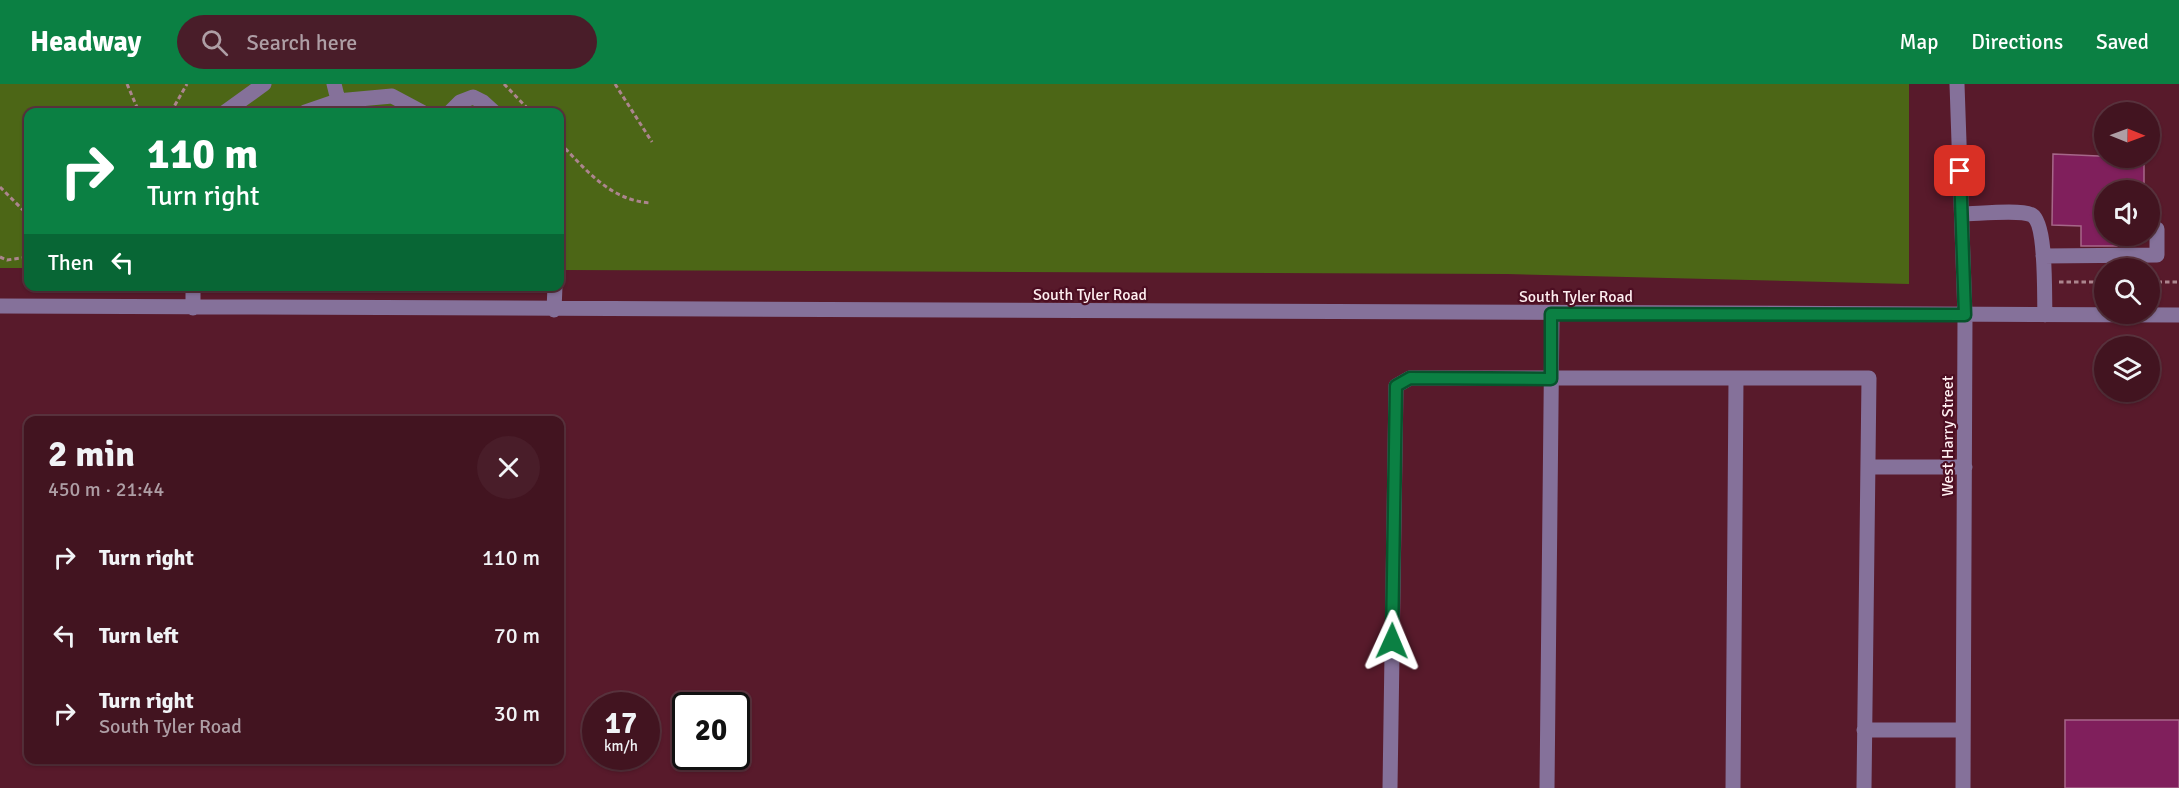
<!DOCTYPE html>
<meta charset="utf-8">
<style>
:root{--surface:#421420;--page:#491d29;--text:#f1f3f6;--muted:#ae9ea5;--line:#5a333e;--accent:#0b8043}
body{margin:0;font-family:Signika,sans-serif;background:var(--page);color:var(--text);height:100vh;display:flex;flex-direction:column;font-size:22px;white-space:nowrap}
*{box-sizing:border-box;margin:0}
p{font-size:20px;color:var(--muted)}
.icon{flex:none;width:33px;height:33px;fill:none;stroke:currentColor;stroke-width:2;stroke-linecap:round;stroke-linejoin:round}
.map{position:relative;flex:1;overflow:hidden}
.side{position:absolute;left:24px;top:332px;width:540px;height:348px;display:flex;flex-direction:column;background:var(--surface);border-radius:12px;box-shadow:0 2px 4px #0004,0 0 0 2px var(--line)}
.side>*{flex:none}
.top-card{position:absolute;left:24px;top:24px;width:540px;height:183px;border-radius:12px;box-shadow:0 2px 4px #0004,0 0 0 2px var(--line);background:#0b8043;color:#fff;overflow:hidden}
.needle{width:39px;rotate:91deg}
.tools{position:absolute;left:2094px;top:18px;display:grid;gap:12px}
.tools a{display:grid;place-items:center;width:66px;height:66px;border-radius:50%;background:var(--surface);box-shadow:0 2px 4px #0004,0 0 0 2px var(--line);font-size:30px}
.speed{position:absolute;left:582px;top:608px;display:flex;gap:12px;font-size:30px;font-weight:700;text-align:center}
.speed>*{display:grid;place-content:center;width:78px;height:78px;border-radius:50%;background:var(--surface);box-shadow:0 2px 4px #0004,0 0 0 2px var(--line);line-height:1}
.speed small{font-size:15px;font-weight:400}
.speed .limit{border:3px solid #111;border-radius:9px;background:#fff;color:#111}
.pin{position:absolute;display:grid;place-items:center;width:51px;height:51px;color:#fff;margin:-26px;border-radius:12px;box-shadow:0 3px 9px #0006}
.me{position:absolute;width:66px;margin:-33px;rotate:1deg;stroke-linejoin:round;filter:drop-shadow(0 0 4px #0008)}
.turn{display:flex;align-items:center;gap:21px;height:126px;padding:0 24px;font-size:27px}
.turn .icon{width:78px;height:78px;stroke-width:2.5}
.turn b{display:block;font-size:42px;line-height:51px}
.then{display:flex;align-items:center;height:57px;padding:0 24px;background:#0003;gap:12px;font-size:22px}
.round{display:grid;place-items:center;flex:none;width:63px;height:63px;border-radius:32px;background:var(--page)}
.head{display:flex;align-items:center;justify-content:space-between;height:102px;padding:0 24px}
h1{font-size:36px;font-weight:700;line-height:45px}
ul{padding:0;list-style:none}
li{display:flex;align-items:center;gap:18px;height:78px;padding:0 24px}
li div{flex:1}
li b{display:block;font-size:22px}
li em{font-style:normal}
header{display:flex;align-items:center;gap:36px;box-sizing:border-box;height:84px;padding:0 30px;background:var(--accent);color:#fff}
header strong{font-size:28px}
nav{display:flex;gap:33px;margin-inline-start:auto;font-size:21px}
.search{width:420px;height:54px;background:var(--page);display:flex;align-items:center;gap:15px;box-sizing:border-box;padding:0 21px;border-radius:33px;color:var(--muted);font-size:22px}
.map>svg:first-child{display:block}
</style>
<header>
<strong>Headway</strong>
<div class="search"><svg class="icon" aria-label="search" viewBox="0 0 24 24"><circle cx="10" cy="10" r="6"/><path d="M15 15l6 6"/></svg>Search here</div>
<nav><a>Map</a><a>Directions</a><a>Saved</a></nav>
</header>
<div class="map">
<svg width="2179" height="704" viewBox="0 0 2179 704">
<rect width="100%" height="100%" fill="#581a2b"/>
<path fill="#4c6616" d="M0 0H1909V200L1507 190 560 186V28H28V184H0Z"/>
<path fill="#801f5c" stroke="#a66789" stroke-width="1.5" d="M2053 70 2144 74V106H2104V152H2117V162H2081V142L2052 141Z
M2065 636H2179V704H2065Z"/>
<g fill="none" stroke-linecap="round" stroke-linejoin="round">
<path stroke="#ac858e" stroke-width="3" stroke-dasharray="4.5 3" stroke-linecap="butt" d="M127 0 139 28
M504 0 531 28
M615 0 652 58
M171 28 187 0
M560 59C586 86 610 116 650 119
M0 103 28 131
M0 173 7 176 28 173
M2059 198H2104
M2150 198H2179"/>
<path stroke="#85719a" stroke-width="15" d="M334 0 341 28
M1957 0 1965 232 1963 704
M225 28 264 0
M305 28 337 17 392 12 422 28
M450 28 460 18 473 13 483 18 494 28
M1962 130C1977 130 2020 125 2032 131 2047 140 2044 213 2045 231
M2043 172 2157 171V145
M193 202V224
M0 222 2179 231
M554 226 555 202
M1868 383H1965
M1864 646H1963
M1390 704 1396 302 1410 294H1736
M1547 704 1552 230
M1733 704 1736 294H1869L1864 704"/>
</g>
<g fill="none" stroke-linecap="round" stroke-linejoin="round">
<defs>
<path id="route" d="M1392 557 1396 302 1410 294 1551 295V230L1965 231 1960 87"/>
</defs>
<use href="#route" stroke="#07532c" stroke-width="15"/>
<use href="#route" stroke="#0b8043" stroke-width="10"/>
</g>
<g text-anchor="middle" stroke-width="4.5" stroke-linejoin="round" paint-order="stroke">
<g font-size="16" fill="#feeef0" stroke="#4c0e22">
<text x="1090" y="216">South Tyler Road</text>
<text x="1576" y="218">South Tyler Road</text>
<text transform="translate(1947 352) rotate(-90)" y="6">West Harry Street</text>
</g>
</g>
</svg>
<div class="tools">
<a><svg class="needle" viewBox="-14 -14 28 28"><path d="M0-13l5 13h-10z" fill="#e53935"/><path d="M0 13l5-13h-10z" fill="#ae9ea5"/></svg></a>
<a><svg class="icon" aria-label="sound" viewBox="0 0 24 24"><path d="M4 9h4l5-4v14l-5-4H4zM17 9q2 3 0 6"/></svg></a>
<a><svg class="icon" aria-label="search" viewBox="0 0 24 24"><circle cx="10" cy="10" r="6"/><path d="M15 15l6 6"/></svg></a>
<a><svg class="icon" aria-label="layers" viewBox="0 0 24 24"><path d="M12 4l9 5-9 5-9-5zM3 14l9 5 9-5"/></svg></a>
</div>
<div class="speed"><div>17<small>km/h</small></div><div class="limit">20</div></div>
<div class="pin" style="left:1960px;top:87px;background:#d93025"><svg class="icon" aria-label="arrive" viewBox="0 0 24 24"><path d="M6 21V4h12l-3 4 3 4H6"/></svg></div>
<svg class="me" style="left:1392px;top:557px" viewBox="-20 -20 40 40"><path d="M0-17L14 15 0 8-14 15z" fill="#0b8043" stroke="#fff" stroke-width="4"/></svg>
<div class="top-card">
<div class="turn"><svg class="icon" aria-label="right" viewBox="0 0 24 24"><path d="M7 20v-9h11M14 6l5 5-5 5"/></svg><div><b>110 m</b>Turn right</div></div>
<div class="then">Then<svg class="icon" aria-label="left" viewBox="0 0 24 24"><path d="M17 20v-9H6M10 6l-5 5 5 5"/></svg></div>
</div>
<section class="side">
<div class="head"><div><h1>2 min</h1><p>450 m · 21:44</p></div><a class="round"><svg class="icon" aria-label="close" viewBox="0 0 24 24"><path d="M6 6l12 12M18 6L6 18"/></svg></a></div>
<ul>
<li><svg class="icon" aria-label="right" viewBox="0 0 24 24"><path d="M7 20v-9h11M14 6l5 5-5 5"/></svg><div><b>Turn right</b></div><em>110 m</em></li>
<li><svg class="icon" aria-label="left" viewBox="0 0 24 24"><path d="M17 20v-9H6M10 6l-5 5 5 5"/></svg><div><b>Turn left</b></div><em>70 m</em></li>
<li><svg class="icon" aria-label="right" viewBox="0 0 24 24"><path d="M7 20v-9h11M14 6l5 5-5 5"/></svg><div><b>Turn right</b><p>South Tyler Road</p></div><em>30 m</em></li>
</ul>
</section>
</div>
